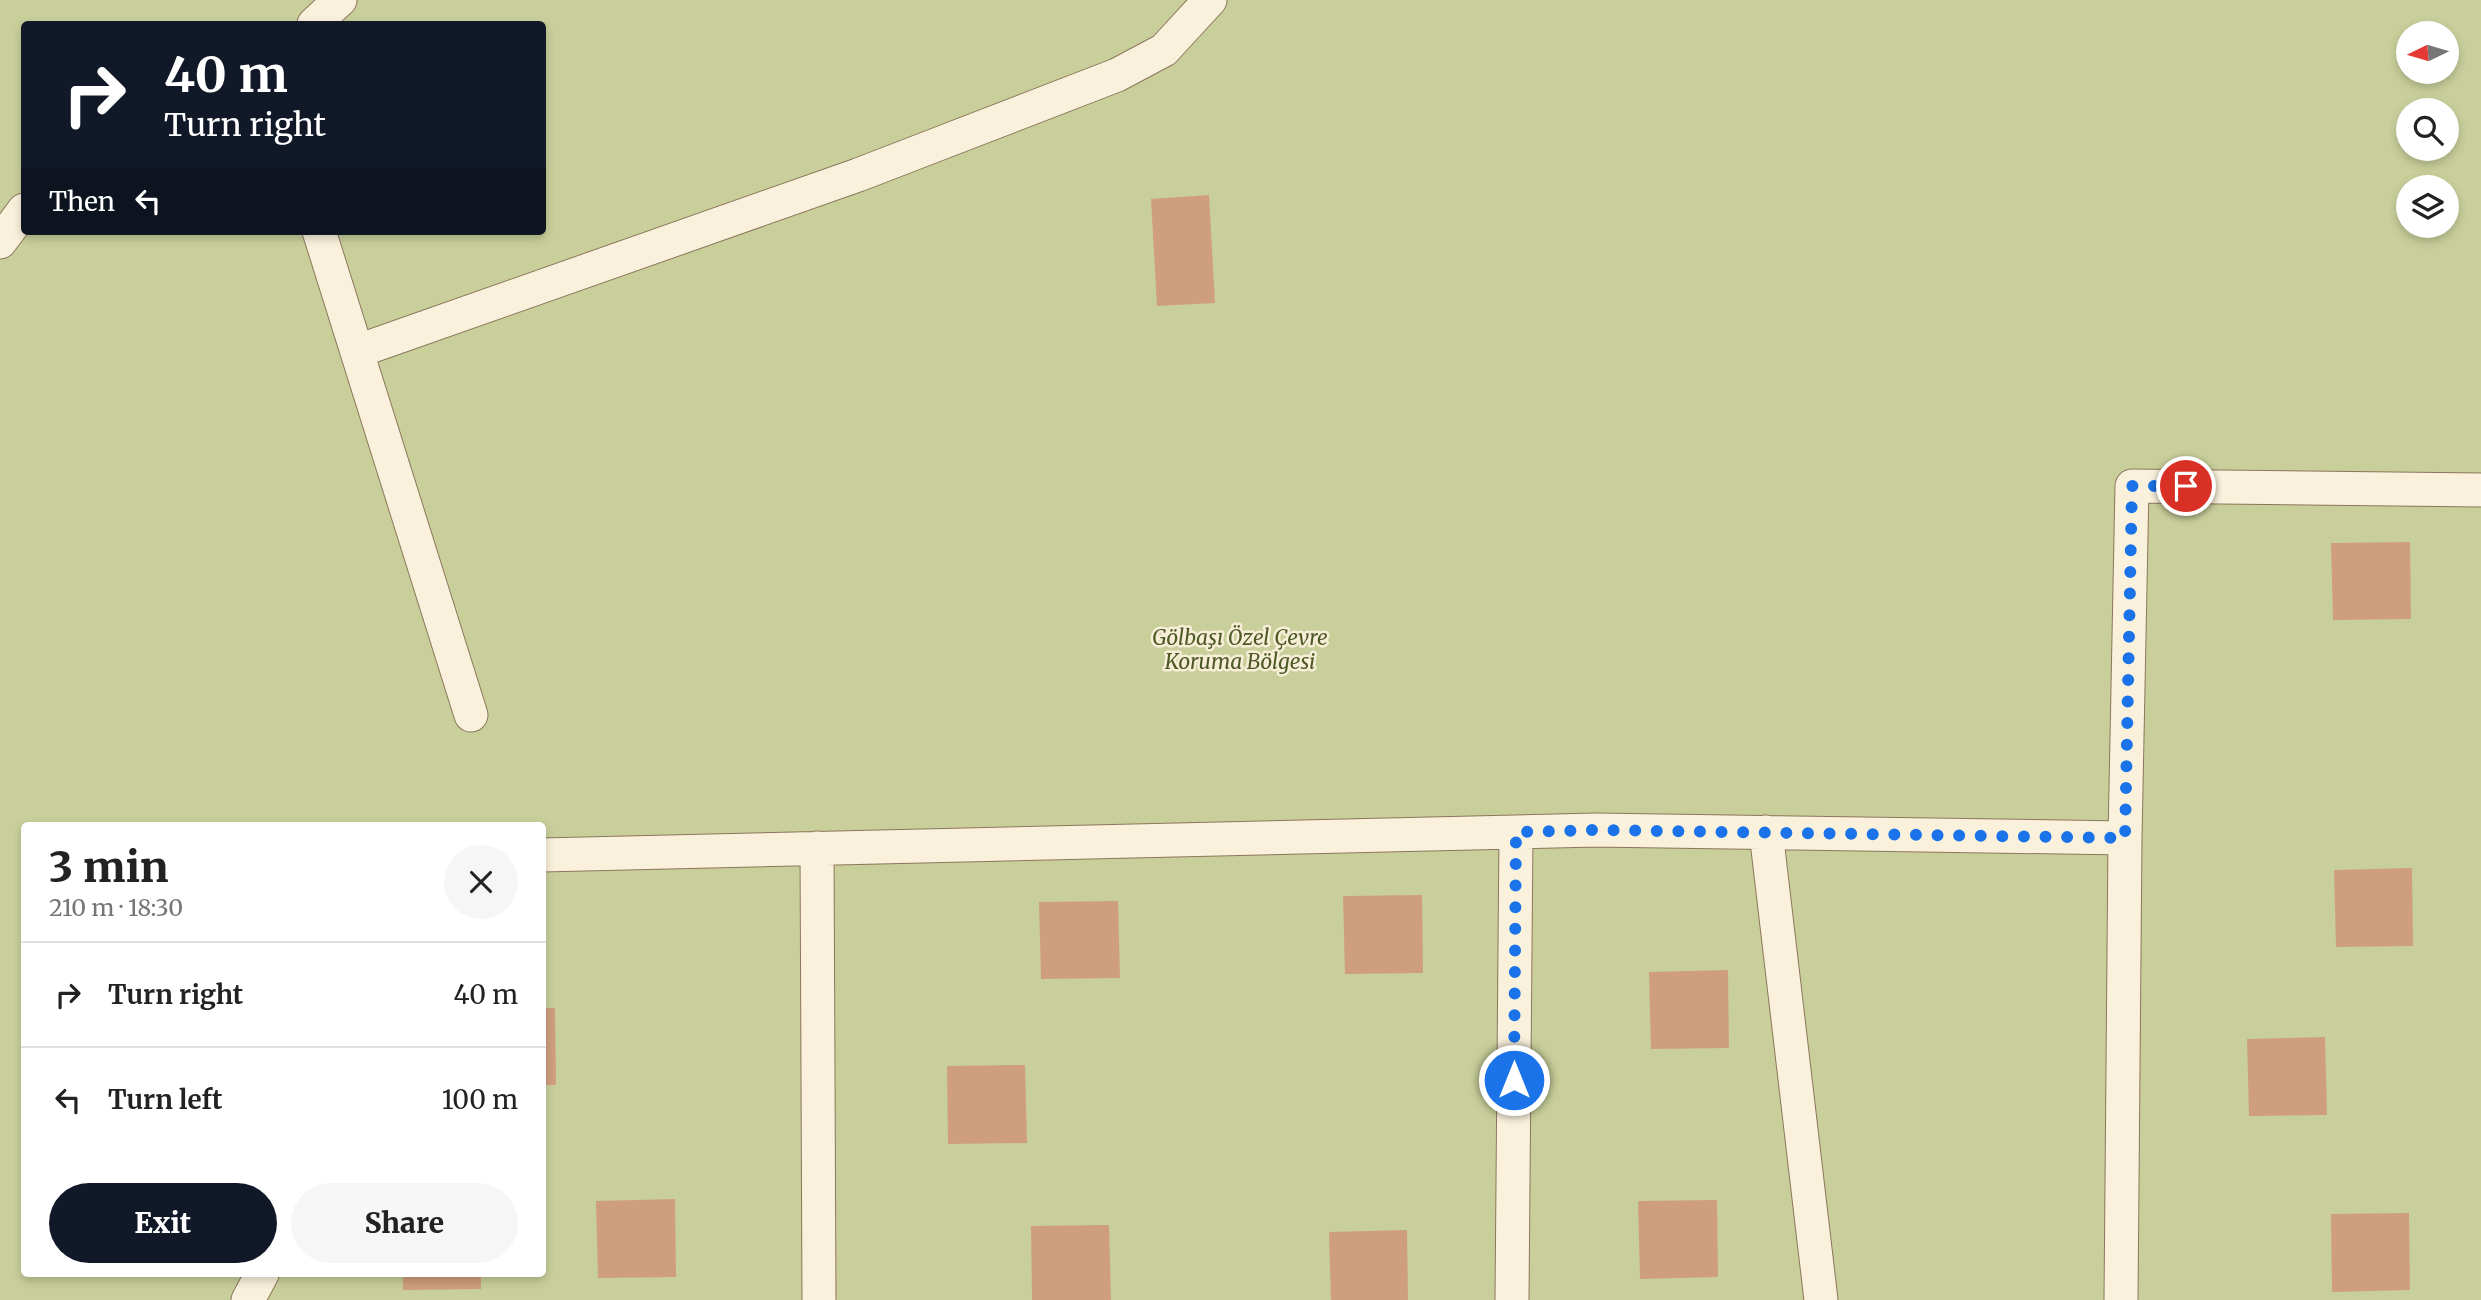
<!DOCTYPE html>
<meta charset="utf-8">
<style>
:root{--surface:#fff;--page:#f6f6f6;--text:#222;--muted:#767676;--line:#e0e0e0;--accent:#111827}
body{margin:0;font-family:Merriweather,serif;background:var(--page);color:var(--text);height:100vh;display:flex;flex-direction:column;font-size:26px;white-space:nowrap}
*{box-sizing:border-box;margin:0}
p{font-size:23px;color:var(--muted)}
.icon{flex:none;width:38px;height:38px;fill:none;stroke:currentColor;stroke-width:2;stroke-linecap:round;stroke-linejoin:round}
.map{position:relative;flex:1;overflow:hidden}
.drawer{position:absolute;left:21px;top:822px;width:525px;height:455px;display:flex;flex-direction:column;background:var(--surface);border-radius:7px;box-shadow:0 4px 10px #0003}
.drawer>*{flex:none}
.hud{position:absolute;left:21px;top:21px;width:525px;height:214px;border-radius:7px;box-shadow:0 4px 10px #0003;background:#111827;color:#fff;overflow:hidden}
.needle{width:46px;rotate:265deg}
.controls{position:absolute;left:2396px;top:21px;display:grid;gap:14px}
.controls a{display:grid;place-items:center;width:63px;height:63px;border-radius:50%;background:var(--surface);box-shadow:0 4px 10px #0003;font-size:35px}
.pin{position:absolute;display:grid;place-items:center;width:60px;height:60px;color:#fff;margin:-30px;border:4px solid #fff;border-radius:50%;box-shadow:0 2px 7px #0007}
.me{position:absolute;width:77px;margin:-38px;rotate:0deg;stroke-linejoin:round;filter:drop-shadow(0 0 5px #0008)}
.turn{display:flex;align-items:center;gap:24px;height:147px;padding:0 28px;font-size:32px}
.turn .icon{width:91px;height:91px;stroke-width:2.5}
.turn b{display:block;font-size:49px;line-height:60px}
.then{display:flex;align-items:center;height:66px;padding:0 28px;background:#0003;gap:14px;font-size:26px}
.round{display:grid;place-items:center;flex:none;width:74px;height:74px;border-radius:37px;background:var(--page)}
.head{display:flex;align-items:center;justify-content:space-between;height:119px;padding:0 28px}
h1{font-size:42px;font-weight:800;line-height:52px}
.action{display:flex;gap:14px;margin-top:auto;padding:14px 28px}
.action a{flex:1;height:80px;border-radius:42px;background:var(--accent);color:#fff;font-size:28px;font-weight:800;line-height:80px;text-align:center}
.action a+a{background:var(--page);color:var(--text)}
ul{padding:0;list-style:none}
li{display:flex;align-items:center;gap:21px;height:105px;padding:0 28px;border-top:2px solid var(--line)}
li div{flex:1}
li b{display:block;font-size:26px}
li em{font-style:normal}
.map>svg:first-child{display:block}
</style>
<div class="map">
<svg width="2481" height="1300" viewBox="0 0 2481 1300">
<rect width="100%" height="100%" fill="#f0e4c8"/>
<path fill="#c9cf9b" fill-rule="evenodd" d="M0 0H2481V1300H0ZM24 24H542V231H24ZM2408 33H2446V72H2408ZM2408 110H2446V149H2408ZM2408 187H2446V226H2408ZM24 826H542V1274H24Z"/>
<path fill="#cf9f7d" d="M1209 195 1215 303 1157 306 1151 199Z
M2410 542 2411 619 2333 620 2331 543Z
M2412 868 2413 946 2336 947 2334 870Z
M1422 895 1423 973 1345 974 1343 896Z
M1118 901 1120 978 1041 979 1039 902Z
M1728 970 1729 1048 1651 1049 1649 972Z
M542 1008H555L556 1085H542Z
M2325 1037 2327 1115 2249 1116 2247 1039Z
M1025 1065 1027 1143 948 1144 947 1066Z
M675 1199 676 1277 598 1278 596 1201Z
M1717 1200 1718 1277 1640 1279 1638 1201Z
M2409 1213 2410 1290 2332 1292 2331 1214Z
M1109 1225 1111 1300H1032L1031 1226Z
M1407 1230 1408 1300H1331L1329 1232Z
M403 1274H481V1289L403 1290Z"/>
<g fill="none" stroke-linecap="round" stroke-linejoin="round">
<defs>
<path id="street" d="M314 24 340 0
M319 231 471 715
M0 242 24 210
M358 351 858 175 1117 75 1164 50 1210 0
M1766 832 1821 1300
M817 848 819 1300
M542 855 1596 830 2125 838 2132 486 2481 490
M248 1300 262 1274
M1512 1300 1516 832
M2121 1300 2125 838"/>
</defs>
<use href="#street" stroke="#8d765c" stroke-width="35"/>
<use href="#street" stroke="#faf1dc" stroke-width="33"/>
</g>
<g fill="none" stroke-linecap="round" stroke-linejoin="round">
<path stroke="#1a73e8" stroke-width="12" stroke-dasharray="0 21.6" d="M1514 1080 1516 832 1596 830 2125 838 2132 486H2186"/>
</g>
<g text-anchor="middle" stroke-width="5" stroke-linejoin="round" paint-order="stroke">
<g font-size="21" font-style="italic" fill="#4d5a26" stroke="#f7eed8">
<text x="1240" y="645">Gölbaşı Özel Çevre<tspan x="1240" dy="24">Koruma Bölgesi</tspan></text>
</g>
</g>
</svg>
<div class="controls">
<a><svg class="needle" viewBox="-14 -14 28 28"><path d="M0-13l5 13h-10z" fill="#e53935"/><path d="M0 13l5-13h-10z" fill="#767676"/></svg></a>
<a><svg class="icon" aria-label="search" viewBox="0 0 24 24"><circle cx="10" cy="10" r="6"/><path d="M15 15l6 6"/></svg></a>
<a><svg class="icon" aria-label="layers" viewBox="0 0 24 24"><path d="M12 4l9 5-9 5-9-5zM3 14l9 5 9-5"/></svg></a>
</div>
<div class="pin" style="left:2186px;top:486px;background:#d93025"><svg class="icon" aria-label="arrive" viewBox="0 0 24 24"><path d="M6 21V4h12l-3 4 3 4H6"/></svg></div>
<svg class="me" style="left:1514px;top:1080px" viewBox="-20 -20 40 40"><circle r="17" fill="#1a73e8" stroke="#fff" stroke-width="3"/><path d="M0-11L8 9 0 5-8 9z" fill="#fff"/></svg>
<div class="hud">
<div class="turn"><svg class="icon" aria-label="right" viewBox="0 0 24 24"><path d="M7 20v-9h11M14 6l5 5-5 5"/></svg><div><b>40 m</b>Turn right</div></div>
<div class="then">Then<svg class="icon" aria-label="left" viewBox="0 0 24 24"><path d="M17 20v-9H6M10 6l-5 5 5 5"/></svg></div>
</div>
<section class="drawer">
<div class="head"><div><h1>3 min</h1><p>210 m · 18:30</p></div><a class="round"><svg class="icon" aria-label="close" viewBox="0 0 24 24"><path d="M6 6l12 12M18 6L6 18"/></svg></a></div>
<ul>
<li><svg class="icon" aria-label="right" viewBox="0 0 24 24"><path d="M7 20v-9h11M14 6l5 5-5 5"/></svg><div><b>Turn right</b></div><em>40 m</em></li>
<li><svg class="icon" aria-label="left" viewBox="0 0 24 24"><path d="M17 20v-9H6M10 6l-5 5 5 5"/></svg><div><b>Turn left</b></div><em>100 m</em></li>
</ul>
<div class="action"><a>Exit</a><a>Share</a></div>
</section>
</div>
